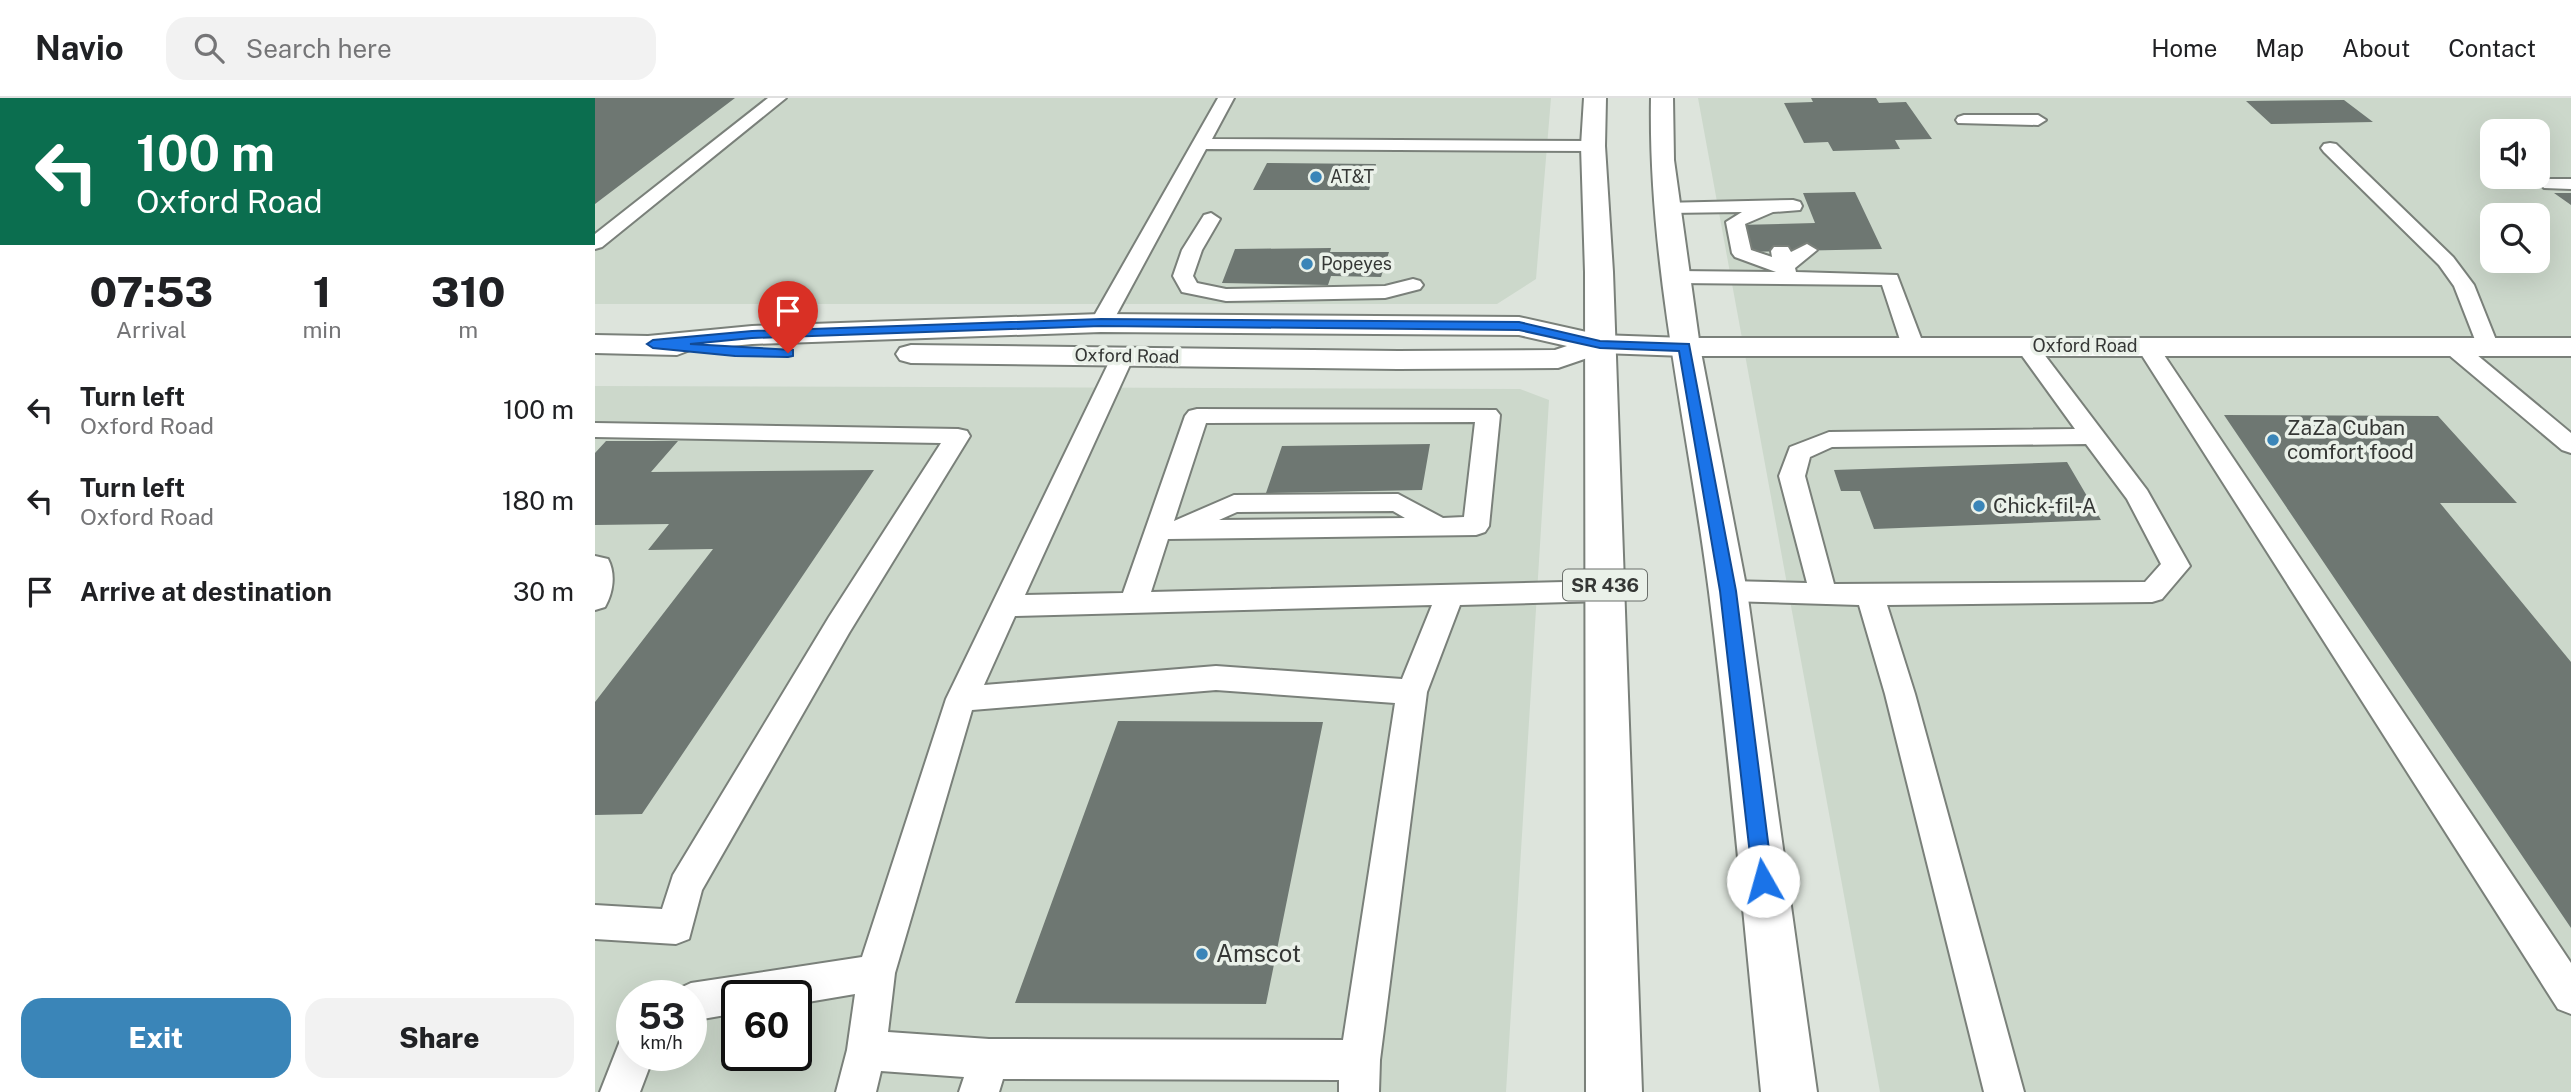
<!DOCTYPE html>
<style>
:root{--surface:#fff;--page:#f2f2f2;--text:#202124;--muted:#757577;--line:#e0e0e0;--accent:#3a85b8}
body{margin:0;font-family:"Public Sans",sans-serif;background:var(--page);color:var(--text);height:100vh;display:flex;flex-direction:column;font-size:26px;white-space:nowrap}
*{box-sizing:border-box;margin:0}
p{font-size:23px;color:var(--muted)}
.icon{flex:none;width:38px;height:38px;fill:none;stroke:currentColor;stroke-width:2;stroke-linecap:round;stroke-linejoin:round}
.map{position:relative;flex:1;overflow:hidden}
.panel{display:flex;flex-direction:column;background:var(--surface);width:595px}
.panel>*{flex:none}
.hud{background:#0b6e4f;color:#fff;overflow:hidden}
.tools{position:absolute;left:1885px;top:21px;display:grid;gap:14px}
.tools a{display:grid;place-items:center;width:70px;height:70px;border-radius:14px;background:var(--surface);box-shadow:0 7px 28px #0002;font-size:35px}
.speed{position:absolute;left:21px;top:882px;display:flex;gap:14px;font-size:35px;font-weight:700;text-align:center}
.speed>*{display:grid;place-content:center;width:91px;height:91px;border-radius:50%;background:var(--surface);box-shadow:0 7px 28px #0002;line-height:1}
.speed small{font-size:18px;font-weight:400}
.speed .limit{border:4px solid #111;border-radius:10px;background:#fff;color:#111}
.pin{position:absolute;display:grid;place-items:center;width:60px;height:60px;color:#fff;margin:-72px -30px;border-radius:50% 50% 50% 0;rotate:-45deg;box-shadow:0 0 7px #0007}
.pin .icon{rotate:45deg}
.me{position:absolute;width:77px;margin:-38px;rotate:353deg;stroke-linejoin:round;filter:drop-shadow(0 0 5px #0008)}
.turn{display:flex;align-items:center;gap:24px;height:147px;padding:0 21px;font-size:32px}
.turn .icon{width:91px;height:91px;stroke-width:2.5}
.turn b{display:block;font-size:49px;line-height:60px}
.eta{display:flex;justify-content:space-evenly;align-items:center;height:119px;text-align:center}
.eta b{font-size:42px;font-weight:800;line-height:49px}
.button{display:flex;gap:14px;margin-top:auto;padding:14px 21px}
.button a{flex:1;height:80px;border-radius:21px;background:var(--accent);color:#fff;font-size:28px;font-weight:800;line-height:80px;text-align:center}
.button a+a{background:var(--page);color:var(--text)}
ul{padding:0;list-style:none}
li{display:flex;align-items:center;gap:21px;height:91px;padding:0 21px}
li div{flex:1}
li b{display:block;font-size:26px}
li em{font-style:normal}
header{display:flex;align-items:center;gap:42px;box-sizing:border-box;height:98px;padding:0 35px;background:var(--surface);border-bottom:2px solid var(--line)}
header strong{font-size:33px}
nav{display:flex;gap:38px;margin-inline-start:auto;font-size:24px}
.search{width:490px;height:63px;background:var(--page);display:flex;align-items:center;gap:18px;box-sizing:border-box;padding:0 24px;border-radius:21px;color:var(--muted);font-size:26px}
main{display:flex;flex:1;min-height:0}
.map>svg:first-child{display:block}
</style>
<header>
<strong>Navio</strong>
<div class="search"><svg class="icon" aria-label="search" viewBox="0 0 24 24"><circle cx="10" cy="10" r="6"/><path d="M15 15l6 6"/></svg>Search here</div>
<nav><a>Home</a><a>Map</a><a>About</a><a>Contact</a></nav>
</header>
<main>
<section class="panel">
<div class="hud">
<div class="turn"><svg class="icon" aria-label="left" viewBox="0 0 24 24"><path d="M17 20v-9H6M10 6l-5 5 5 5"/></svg><div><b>100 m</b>Oxford Road</div></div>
</div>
<div class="eta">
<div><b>07:53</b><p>Arrival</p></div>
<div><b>1</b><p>min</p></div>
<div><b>310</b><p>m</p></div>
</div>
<ul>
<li><svg class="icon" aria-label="left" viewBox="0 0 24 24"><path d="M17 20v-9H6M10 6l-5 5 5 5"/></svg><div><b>Turn left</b><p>Oxford Road</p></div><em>100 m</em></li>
<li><svg class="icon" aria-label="left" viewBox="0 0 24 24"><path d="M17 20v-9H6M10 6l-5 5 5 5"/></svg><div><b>Turn left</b><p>Oxford Road</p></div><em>180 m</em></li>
<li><svg class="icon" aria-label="arrive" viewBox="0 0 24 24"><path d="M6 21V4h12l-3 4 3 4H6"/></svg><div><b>Arrive at destination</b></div><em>30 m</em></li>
</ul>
<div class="button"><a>Exit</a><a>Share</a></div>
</section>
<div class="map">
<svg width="1976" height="994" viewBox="0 0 1976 994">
<rect width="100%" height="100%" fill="#dde4dc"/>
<path fill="#ccd8cb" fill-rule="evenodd" d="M0 0H956L941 181 902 206H0Z
M1103 0H1976V994H1285ZM1897 33H1942V79H1897ZM1897 117H1942V163H1897Z
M0 288 925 291 954 302 911 994H0ZM37 898H96V957H37ZM142 898H201V957H142Z"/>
<path fill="#6e7772" d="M0 0H140L0 106Z
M1216 0H1281L1284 5 1311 4 1337 41 1300 42 1305 51 1238 53 1233 44 1209 45 1189 5 1218 4Z
M1749 2 1778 24 1676 26 1651 3Z
M672 65 781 66 774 92H658Z
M1260 94 1287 151 1150 154 1142 127 1220 125 1208 95Z
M1959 95H1976V107Z
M736 150 735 154H794L786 179 736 178 733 187 627 185 640 151Z
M1629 317 1843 318 1922 405H1845L1976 564V830Z
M11 343H83L56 374 279 372 47 716 0 717V604L118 451 53 452 74 426 0 427V355Z
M835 346 827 392 671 395 687 348Z
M1472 364 1506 422 1279 431 1265 393H1246L1239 372Z
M523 623 728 624 671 906 420 905Z"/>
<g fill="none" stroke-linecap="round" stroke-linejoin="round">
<defs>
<path id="lane" d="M173 0H191L7 149 0 151V136Z
M623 0H639L617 41 998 43 1006 48 998 53 611 51 517 225 514 230H498L495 225Z
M1369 17H1443L1451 22 1443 27 1363 25 1361 22 1363 19Z
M1735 45 1741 46 1858 159 1879 187 1903 247 1900 252H1884L1859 188 1844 167 1729 54 1726 50 1729 46Z
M1955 81H1976V91L1949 90 1946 86 1949 82Z
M1198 102 1205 104 1207 108 1205 112 1178 114 1150 126 1156 152 1177 159 1176 153 1179 149H1193L1196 154 1212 146 1222 152 1200 170 1201 174 1302 177 1329 248 1326 253H1310L1307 248 1287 187 1081 185 1074 183 1071 179 1074 175 1081 173 1181 174 1140 159 1137 155 1131 124 1147 114 1073 115 1064 109 1066 105Z
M616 115 625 121 607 152 598 178 602 185 631 191 790 188 818 181 825 183 828 187 825 191 790 200 631 203 587 194 578 178 587 152 609 117Z
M1856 240 1864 242 1976 335V355L1967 352 1848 252 1845 247 1848 242Z
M1431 241 1439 243 1552 392 1595 468 1567 501 1557 504 1292 507 1320 596 1429 994H1389L1290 596 1264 507 1133 503 1123 500 1119 493 1123 486 1133 483 1212 485 1184 378 1195 349 1234 334 1480 331 1420 248 1423 243ZM1491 346 1532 401 1566 466 1550 484 1239 486 1210 378 1215 359 1237 349Z
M1552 241 1560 243 1563 248 1976 865V916L1963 911 1541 248 1544 243Z
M528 251 536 253 539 258 430 497 528 495 590 318 594 313 602 311 901 312 905 317 894 428 890 434 881 437 573 441 556 494 1010 483 1020 486 1024 493 1020 500 1010 503 865 507 832 594 785 962 784 994H744V982L408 981 404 994H364L369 979 286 973 281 994H241L252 952 260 896 201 906V898H142V915L96 923V898H80L83 891 96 885 267 859 351 601 517 258 520 253ZM880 324 869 419 848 420 803 396 639 397 579 423 611 325ZM798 413 810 420 624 422 642 414ZM837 507 807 581 621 568 389 587 420 518ZM621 592 800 605 748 942 394 941 293 934 300 875 377 612Z
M0 325 363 331 372 333 375 338 254 535 107 792 94 841 81 846 0 841V807L67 811 78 777 234 519 346 345 0 339Z
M0 458 13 461C21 476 18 495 10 509L0 512Z
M37 938V957H59L45 994H5L25 943Z"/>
<path id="secondary" d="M506 216 924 219 1005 237 1090 240H1976V258H1090L1007 255 963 270 803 271 316 265 305 262 301 256 305 250 316 247 803 253 960 252 972 248 924 237 506 234 157 246 95 252 82 257 0 255V237L53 238 157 228Z"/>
<path id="primary" d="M989 0H1011L1010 48 1018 174 1047 994H991L990 174 986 48Z
M1056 0H1078L1079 62 1105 249 1152 493 1222 994H1166C1149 827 1135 660 1114 494 1093 329 1053 167 1056 0Z"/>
</defs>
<use href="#lane" stroke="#7a807a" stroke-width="4"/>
<use href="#secondary" stroke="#7a807a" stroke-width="4"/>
<use href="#primary" stroke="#7a807a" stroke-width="4"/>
<use href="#lane" fill="#fff" fill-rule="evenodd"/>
<use href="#secondary" fill="#fff" fill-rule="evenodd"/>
<use href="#primary" fill="#fff" fill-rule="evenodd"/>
</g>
<path fill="#1a73e8" stroke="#114b97" stroke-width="2" d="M506 221 924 224 1005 243 1094 246 1141 493 1178 783 1175 789 1168 792 1161 789 1158 783 1125 493 1084 253 1005 250 924 232 506 228 157 240 95 246 198 252V258L193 259 140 258 58 250 52 246 58 242 157 233Z"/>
<g fill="#3a85b8" stroke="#eaf1e9" stroke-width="2.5">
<circle cx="721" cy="79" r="7"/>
<circle cx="712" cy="166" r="7"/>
<circle cx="1678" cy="342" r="7"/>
<circle cx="1384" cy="408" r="7"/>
<circle cx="607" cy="856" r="7"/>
</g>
<g text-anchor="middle" stroke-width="7" stroke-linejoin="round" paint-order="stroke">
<g font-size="18" fill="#353735" stroke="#eaf1e9" text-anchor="start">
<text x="735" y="85">AT&amp;T</text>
<text x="726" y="172">Popeyes</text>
</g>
<g font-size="18" fill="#353735" stroke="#eaf1e9">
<text x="1490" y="254">Oxford Road</text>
<text transform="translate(532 258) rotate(1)" y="6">Oxford Road</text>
</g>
<rect fill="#eaf1e9" stroke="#6b6f6b" stroke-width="2" x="968" y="471.5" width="84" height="31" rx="5"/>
<g font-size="19" font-weight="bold" fill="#353735">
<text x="1010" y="494">SR 436</text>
</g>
<g font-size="21" fill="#353735" stroke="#eaf1e9" text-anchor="start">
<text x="1692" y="337">ZaZa Cuban<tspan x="1692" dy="24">comfort food</tspan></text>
<text x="1398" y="415">Chick-fil-A</text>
</g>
<g font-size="24" fill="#353735" stroke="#eaf1e9" text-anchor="start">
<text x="621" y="864">Amscot</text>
</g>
</g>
</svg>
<div class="tools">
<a><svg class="icon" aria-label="sound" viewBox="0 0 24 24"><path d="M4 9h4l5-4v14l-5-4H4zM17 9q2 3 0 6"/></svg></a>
<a><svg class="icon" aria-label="search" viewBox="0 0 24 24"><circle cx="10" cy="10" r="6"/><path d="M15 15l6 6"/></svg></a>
</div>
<div class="speed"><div>53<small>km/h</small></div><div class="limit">60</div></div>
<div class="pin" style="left:193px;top:255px;background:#d93025"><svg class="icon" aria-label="arrive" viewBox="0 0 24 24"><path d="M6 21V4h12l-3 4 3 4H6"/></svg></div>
<svg class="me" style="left:1168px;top:783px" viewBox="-20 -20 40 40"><circle r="19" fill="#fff"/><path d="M0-13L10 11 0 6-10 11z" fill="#1a73e8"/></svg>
</div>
</main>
